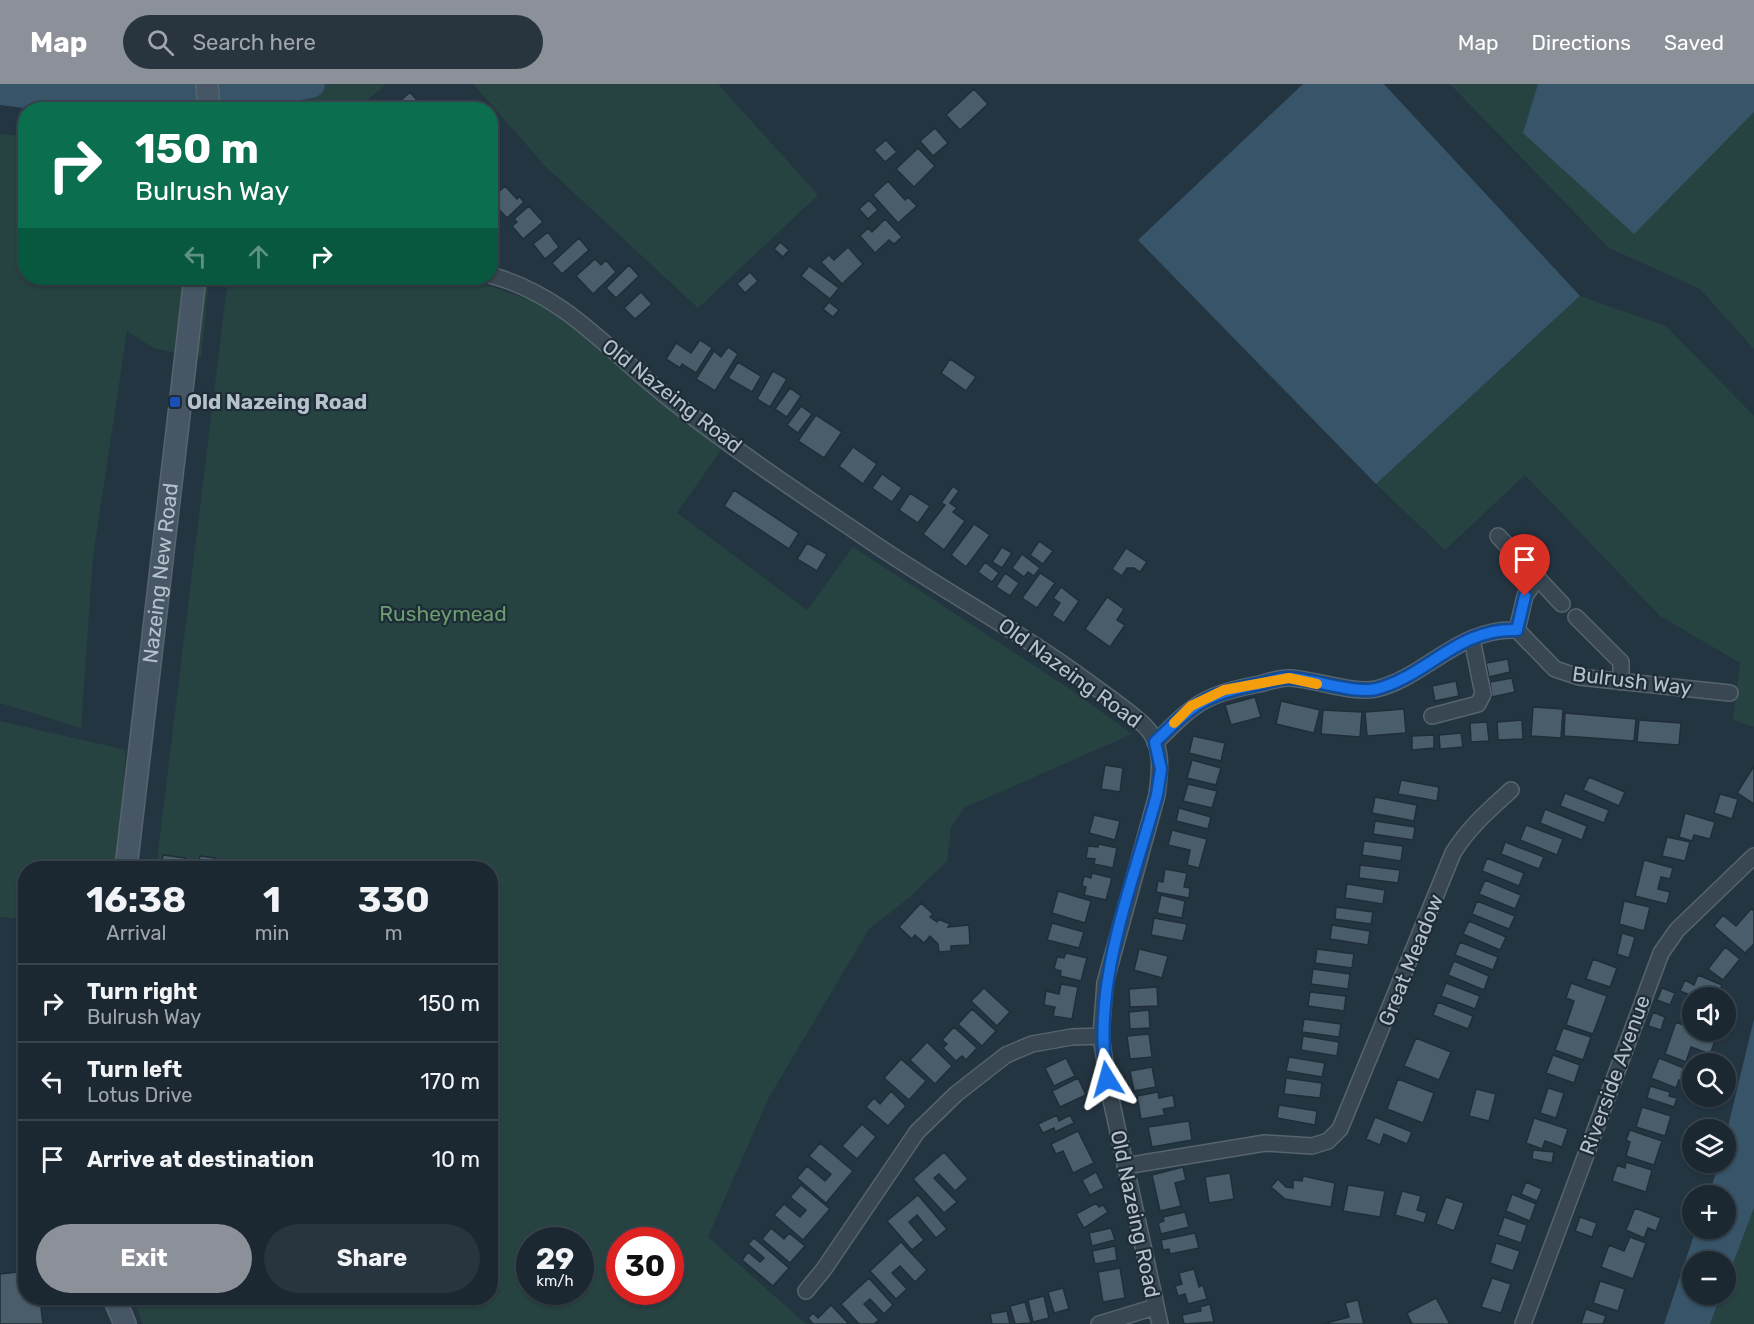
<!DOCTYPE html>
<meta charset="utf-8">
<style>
:root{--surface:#1b2832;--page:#28343e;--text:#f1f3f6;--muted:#a0a6ac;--line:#39444d;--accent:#8c9099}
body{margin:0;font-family:Rubik,sans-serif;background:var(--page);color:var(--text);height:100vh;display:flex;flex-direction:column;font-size:22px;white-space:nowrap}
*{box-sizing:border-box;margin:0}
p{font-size:20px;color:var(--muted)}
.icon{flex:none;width:33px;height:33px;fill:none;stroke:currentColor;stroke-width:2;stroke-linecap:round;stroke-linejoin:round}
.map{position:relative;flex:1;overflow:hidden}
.side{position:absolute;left:18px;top:777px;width:480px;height:444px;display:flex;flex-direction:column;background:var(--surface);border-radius:24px;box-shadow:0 2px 4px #0004,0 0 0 2px var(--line)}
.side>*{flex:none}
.top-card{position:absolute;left:18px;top:18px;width:480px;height:183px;border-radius:24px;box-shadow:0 2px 4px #0004,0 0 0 2px var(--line);background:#0b6e4f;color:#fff;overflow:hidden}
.controls{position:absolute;left:1682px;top:903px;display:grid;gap:12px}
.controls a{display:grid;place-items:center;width:54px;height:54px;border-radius:50%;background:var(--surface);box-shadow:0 2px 4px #0004,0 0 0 2px var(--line);font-size:30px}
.speed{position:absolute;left:516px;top:1143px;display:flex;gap:12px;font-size:30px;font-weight:700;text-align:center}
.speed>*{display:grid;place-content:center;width:78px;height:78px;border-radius:50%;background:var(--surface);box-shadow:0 2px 4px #0004,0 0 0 2px var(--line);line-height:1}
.speed small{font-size:15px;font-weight:400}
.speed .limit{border:9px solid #d22;background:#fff;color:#111}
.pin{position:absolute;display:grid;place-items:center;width:51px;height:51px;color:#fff;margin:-62px -26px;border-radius:50% 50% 50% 0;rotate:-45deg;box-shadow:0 0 6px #0007}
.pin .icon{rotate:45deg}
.me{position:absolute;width:66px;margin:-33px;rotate:352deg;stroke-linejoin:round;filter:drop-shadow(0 0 4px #0008)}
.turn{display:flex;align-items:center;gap:21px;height:126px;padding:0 18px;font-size:27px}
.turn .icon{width:78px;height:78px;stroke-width:2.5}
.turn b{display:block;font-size:42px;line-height:51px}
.lanes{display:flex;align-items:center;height:57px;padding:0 18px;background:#0003;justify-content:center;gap:30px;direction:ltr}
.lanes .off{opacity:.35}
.eta{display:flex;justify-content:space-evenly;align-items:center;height:102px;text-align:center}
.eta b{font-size:36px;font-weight:700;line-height:42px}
.cta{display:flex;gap:12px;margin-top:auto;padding:12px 18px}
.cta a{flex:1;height:69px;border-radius:36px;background:var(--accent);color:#fff;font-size:24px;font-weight:700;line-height:69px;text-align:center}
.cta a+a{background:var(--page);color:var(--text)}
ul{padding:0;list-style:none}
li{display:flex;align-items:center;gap:18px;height:78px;padding:0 18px;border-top:2px solid var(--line)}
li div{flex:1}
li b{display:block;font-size:22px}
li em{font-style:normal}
header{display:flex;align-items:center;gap:36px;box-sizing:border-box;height:84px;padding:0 30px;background:var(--accent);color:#fff}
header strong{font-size:28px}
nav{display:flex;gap:33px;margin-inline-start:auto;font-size:21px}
.search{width:420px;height:54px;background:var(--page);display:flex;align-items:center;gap:15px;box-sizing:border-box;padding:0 21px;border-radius:33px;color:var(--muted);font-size:22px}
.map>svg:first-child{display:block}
</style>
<header>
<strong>Map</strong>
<div class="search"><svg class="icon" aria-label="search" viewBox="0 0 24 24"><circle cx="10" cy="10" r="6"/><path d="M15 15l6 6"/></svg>Search here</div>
<nav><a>Map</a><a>Directions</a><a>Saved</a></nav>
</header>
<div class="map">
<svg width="1754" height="1240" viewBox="0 0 1754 1240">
<rect width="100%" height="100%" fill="#243542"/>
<path fill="#264241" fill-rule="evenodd" d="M119 0H386L357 25 76 26Z
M473 0H718L818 111 698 224 545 82Z
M1450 0H1754V265L1700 205 1609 164Z
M0 50 25 52 26 194H209L201 274 153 264 127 247 93 473 81 644 0 619Z
M228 194H432L490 202 547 222 721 366 677 429 807 526 853 463 1073 607 1132 650 964 724 951 743 947 777 910 813 869 845 768 1015 708 1153 806 1240H143L133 1214H490V784H156ZM530 1156H580V1208H530ZM620 1156H670V1208H620Z
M1580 212 1666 242 1754 332V643L1733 636 1740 579 1660 532 1525 391 1445 466 1376 400Z
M0 637 126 666 118 784H26L25 835 0 833Z
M1754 1124V1240H1710L1721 1211 1725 1210V1201Z"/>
<path fill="#375469" d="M0 0H187L189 25 39 26 0 21Z
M1303 0H1384L1580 212 1376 400 1138 156Z
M1538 0H1754V28L1634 150 1523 49Z
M1754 935V1124L1725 1201V1178H1692V1210L1721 1211 1710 1240H1664L1696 1145 1725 1144V1112L1709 1111 1719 1079 1725 1078V1055Z"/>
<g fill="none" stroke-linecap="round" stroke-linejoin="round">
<path stroke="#375469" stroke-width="28" d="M116 0C174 11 253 11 311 0"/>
</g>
<path fill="#4a5d6a" stroke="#1f2e38" stroke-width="1.5" d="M974 5 988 20 960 46 946 31Z
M410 8 424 24 396 26 394 23Z
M935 44 948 59 933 72 920 57Z
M886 56 897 68 885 78 874 66Z
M918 64 935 82 914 103 896 85Z
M888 97 905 116 908 113 917 122 898 139 873 111Z
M505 102 517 115 519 112 524 118 507 134 490 116Z
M869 116 878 126 868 135 859 125Z
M529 122 543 138 523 155 512 142 517 138 514 135Z
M885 135 902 153 894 160 889 156 875 169 860 152 868 144 872 148Z
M548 148 559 163 545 175 533 160Z
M579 154 589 166 562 190 552 179Z
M780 158 789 166 783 173 774 165Z
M848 163 863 180 842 200 821 178 829 171 834 176Z
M595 175 601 181 606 176 616 188 593 210 576 192Z
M629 181 639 192 616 214 606 204Z
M809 182 839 204 830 215 801 192Z
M750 188 758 197 745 209 737 200Z
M641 208 652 220 635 235 624 224Z
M829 218 839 226 833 233 823 225Z
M700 256 712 264 696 289 682 280 680 284 666 275 676 259 691 269Z
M728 263 738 270 715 307 696 295 714 267 721 273Z
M950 275 976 293 966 307 941 289Z
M738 278 761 292 752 308 728 294Z
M773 287 787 295 770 323 757 315Z
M790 304 801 312 787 333 775 325Z
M801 322 812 330 798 349 787 341Z
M816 331 842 348 824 374 798 357Z
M853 363 877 380 863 400 839 382Z
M882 390 902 404 892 418 872 404Z
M953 402 959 407 950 419 957 424 953 428 965 437 944 466 923 450 945 421 941 419Z
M734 406 799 449 789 465 724 422Z
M910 409 930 422 918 439 899 426Z
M974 440 990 451 966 483 951 471Z
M1039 457 1053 467 1043 480 1030 471Z
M807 459 827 470 817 487 797 475Z
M1002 463 1012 469 1002 484 992 478Z
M1126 464 1147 478 1140 488 1134 484H1127L1122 492 1112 485Z
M1022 470 1040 484 1034 492 1028 488 1024 493 1012 484Z
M985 478 999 489 992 498 978 488Z
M1005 489 1019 499 1010 512 996 503Z
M1040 489 1055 499 1037 524 1022 514Z
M1061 503 1079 517 1064 539 1052 531 1060 519 1053 514Z
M1107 513 1124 525 1117 536 1125 541 1110 563 1085 545Z
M1508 575 1510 588 1489 593 1486 579Z
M1512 594 1515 608 1492 613 1490 598Z
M1456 597 1459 612 1435 617 1432 602Z
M1255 613 1261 633 1231 641 1225 621Z
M1281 617 1320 626 1314 649 1276 640Z
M1533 623 1563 625 1561 654 1531 652Z
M1404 625 1406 649 1367 652 1365 628Z
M1323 626 1362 628 1360 653 1321 650Z
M1565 629 1636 635 1634 657 1564 652Z
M1522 636 1523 655 1498 656 1497 638Z
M1639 636 1681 639 1679 661 1637 658Z
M1487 638 1489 657 1471 658 1470 639Z
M1461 649 1463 663 1440 665 1439 651Z
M1434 651V664L1412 666V652Z
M1193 652 1225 659 1221 677 1189 669Z
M1192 676 1221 684 1216 701 1187 694Z
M1105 681 1123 684 1120 708 1101 705Z
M1754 682V720L1737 709Z
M1589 693 1625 708 1619 722 1583 706Z
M1401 696 1439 703 1437 717 1398 710Z
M1188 700 1217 707 1212 724 1183 717Z
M1565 709 1609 726 1604 739 1560 722Z
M1720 710 1738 715 1732 735 1714 729Z
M1375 713 1417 721 1414 737 1372 729Z
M1179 724 1211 733 1208 745 1176 737Z
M1545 725 1587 742 1582 756 1540 739Z
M1685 729 1715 738 1710 755 1694 751 1692 757 1679 753Z
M1094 731 1120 737 1115 756 1089 749Z
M1375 737 1415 743 1413 756 1373 750Z
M1526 741 1563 755 1557 771 1520 756Z
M1172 746 1207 755 1199 784 1187 781 1190 766 1168 761Z
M1667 753 1690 758 1685 777 1662 772Z
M1364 757 1403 762 1401 777 1362 771Z
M1505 758 1544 773 1539 785 1501 770Z
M1099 760 1117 764 1113 784 1094 780 1095 775 1086 774 1088 762 1098 763Z
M163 771 185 774 183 784H161Z
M200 772 215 774 213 784H198Z
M1487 774 1524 789 1519 802 1482 787Z
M1644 776 1673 784 1670 795 1661 793 1658 805 1670 808 1667 820 1635 812Z
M1360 781 1400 786 1398 799 1359 794Z
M1165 785 1187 789 1184 803 1190 804 1189 814 1156 808 1158 797 1163 798Z
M1092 789 1112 794 1106 816 1084 811 1086 803 1082 802 1084 792 1091 794Z
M1485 796 1521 811 1515 825 1479 810Z
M1347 800 1385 806 1383 820 1345 814Z
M1058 807 1091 817 1085 839 1052 829Z
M1161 811 1185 817 1182 834 1157 829Z
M1477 817 1515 832 1509 845 1472 830Z
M1624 817 1650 823 1644 847 1619 840Z
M921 819 933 830 930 833 937 838 938 835 950 840 948 843 969 841 970 861 951 862V867L939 868 938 860 930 852 924 859 915 851 912 855 899 843Z
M1336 823 1373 828 1371 840 1335 835Z
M1751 825 1754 827V860L1745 869 1714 842 1723 831 1736 842Z
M1154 834 1187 840 1183 857 1151 851Z
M1469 837 1506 853 1500 866 1463 850Z
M1052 839 1084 848 1079 864 1047 856Z
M1332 841 1370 847 1368 861 1330 855Z
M1622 849 1635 853 1629 874 1617 870Z
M1460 858 1498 873 1493 886 1455 871Z
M1725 863 1740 875 1723 896 1708 885Z
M1139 865 1168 872 1162 894 1134 886Z
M1317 865 1354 870 1352 884 1315 879Z
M1066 869 1087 874 1081 897 1060 892 1061 887 1054 885 1057 873 1064 874Z
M1593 875 1617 884 1610 903 1586 895Z
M1454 877 1489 892 1484 906 1448 891Z
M1313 885 1350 890 1348 905 1311 900Z
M1698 891 1722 901 1716 914H1692V917L1688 916 1690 911 1680 907 1685 896 1694 901Z
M1446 899 1480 912 1475 925 1441 912Z
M1571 899 1607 912 1593 950 1566 941 1574 917 1566 914Z
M1061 900 1078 903 1072 935 1053 932 1055 923 1044 921 1046 907 1059 910Z
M1157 903 1158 922 1130 923 1129 905Z
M984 904 1010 928 997 942 971 917Z
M1662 904 1675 909 1670 921 1657 916Z
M1310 908 1346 912 1344 927 1308 922Z
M1438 918 1473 932 1468 945 1433 931Z
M972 925 996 947 982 962 958 940Z
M1149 926 1150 944 1130 945 1129 928Z
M1653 928 1665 933 1661 946 1648 942Z
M1304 935 1341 940 1339 953 1302 948Z
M1676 938 1691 944 1690 948 1715 957 1710 970 1691 963 1686 978 1665 970Z
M954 943 977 964 966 976 962 972 956 977 943 964 947 960 942 956Z
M1563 944 1591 953 1583 976 1555 966Z
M1149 950 1152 973 1130 975 1127 952Z
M1303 952 1339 958 1337 972 1301 966Z
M1416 954 1451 968 1439 996 1404 982Z
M927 958 952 982 935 1000 910 976Z
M1553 971 1580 981 1574 999 1546 989Z
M1289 973 1325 979 1322 993 1286 987Z
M1066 974 1075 992 1054 1002 1045 984Z
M1659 974 1689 986 1684 998 1679 996 1676 1004 1651 994Z
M901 975 926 997 909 1016 884 994Z
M1152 983 1156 1003 1134 1007 1130 987Z
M1078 994 1086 1011 1060 1023 1052 1007Z
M1286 994 1322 999 1320 1014 1284 1010Z
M1398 995 1434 1009 1423 1039 1387 1025Z
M1650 1002 1670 1008 1669 1012 1677 1014 1674 1023 1647 1014Z
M1548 1004 1564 1009 1556 1034 1540 1029Z
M1476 1005 1496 1010 1489 1037 1469 1032Z
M891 1007 906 1022 888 1042 866 1023 874 1014 880 1020Z
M1158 1008 1159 1014 1173 1011 1175 1023 1163 1025 1165 1031 1141 1035 1137 1012Z
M1279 1021 1317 1027 1315 1041 1277 1034Z
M1642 1023 1671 1032 1665 1052 1636 1043Z
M1057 1031 1059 1037 1070 1031 1074 1039 1055 1048 1054 1044 1043 1049 1038 1040Z
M1375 1033 1412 1048 1407 1060 1384 1050 1380 1061 1366 1055Z
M1534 1034 1568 1045 1562 1063 1545 1057 1542 1065 1526 1059Z
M1189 1037 1192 1056 1152 1063 1148 1043Z
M862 1040 876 1053 857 1075 842 1062Z
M1630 1046 1662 1057 1654 1081 1626 1072 1630 1058 1626 1056Z
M1078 1047 1094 1079 1073 1089 1063 1067 1056 1070 1051 1060Z
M820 1059 853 1087 826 1119 797 1094 807 1082 825 1097 831 1090 809 1072Z
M1533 1066 1554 1068 1552 1079 1532 1075Z
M944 1068 968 1095 955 1107 939 1090 934 1094 957 1118 944 1129 913 1095Z
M1626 1078 1652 1086 1646 1108 1612 1097 1617 1081 1625 1084Z
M1183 1083 1186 1096 1175 1099 1181 1122 1160 1127 1152 1091Z
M1096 1088 1104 1104 1090 1111 1082 1096Z
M1230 1089 1234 1115 1209 1119 1205 1093Z
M1303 1092 1335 1099 1331 1123 1285 1115 1271 1103 1278 1095 1286 1103 1293 1104V1096L1302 1097Z
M1526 1098 1542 1105 1537 1117 1521 1110Z
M801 1101 830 1125 803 1156 774 1131 784 1120 800 1133 806 1126 790 1113Z
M1348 1101 1385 1107 1380 1133 1343 1127Z
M1402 1107 1421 1112 1417 1126 1427 1129 1424 1139 1395 1131Z
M21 1110 26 1111V1147H18Z
M1512 1110 1536 1120 1530 1137 1506 1127Z
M918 1111 947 1145 936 1154 917 1131 909 1138 924 1156 912 1166 887 1137Z
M1446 1113 1464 1119 1454 1147 1436 1140Z
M1096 1119 1099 1123 1103 1121 1108 1128 1084 1144 1076 1130Z
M1635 1124 1661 1134 1656 1147 1648 1144 1644 1154 1626 1146Z
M1185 1128 1189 1143 1161 1150 1158 1139 1164 1137 1163 1133Z
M1504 1133 1527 1141 1521 1159 1498 1151Z
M1580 1133 1597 1139 1592 1153 1575 1147Z
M771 1144 784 1155 789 1149 805 1162 790 1179 762 1155Z
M1111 1144 1115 1156 1092 1162 1089 1149Z
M1195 1149 1199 1164 1170 1170 1169 1165 1163 1166 1161 1156Z
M1630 1153 1646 1159 1633 1195 1601 1183 1609 1161 1624 1167Z
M754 1154 789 1184 773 1202 742 1176 748 1168 760 1178 764 1174 748 1160Z
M901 1158 927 1186 915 1198 900 1182 892 1189 907 1205 896 1215 870 1187Z
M1496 1159 1520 1167 1513 1187 1490 1179Z
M1115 1162 1117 1176 1095 1180 1092 1167Z
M1120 1184 1125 1214 1103 1218 1098 1188Z
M1194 1185 1199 1203 1203 1201 1207 1215 1188 1220 1185 1210 1178 1212 1175 1202 1182 1200 1179 1189Z
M26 1187V1214H40L43 1240H0V1190Z
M869 1194 893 1221 884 1230 870 1215 864 1220 879 1236 874 1240H859L841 1220Z
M1492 1194 1511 1200 1501 1229 1481 1223Z
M1600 1197 1625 1205 1618 1227 1593 1219Z
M1063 1204 1069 1225 1054 1229 1048 1208Z
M1044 1212 1049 1234 1033 1238 1028 1216Z
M1436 1214 1450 1240H1412L1407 1229Z
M1358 1216 1364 1240H1323L1349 1233 1345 1219Z
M1025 1218 1031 1239 1015 1240 1010 1222Z
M1210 1220 1214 1238 1184 1240 1182 1231 1201 1227 1200 1223Z
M831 1221 849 1240H813L808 1234 813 1229 818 1234Z
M1586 1225 1606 1232 1603 1240H1581Z
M1007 1227 1010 1240H992L990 1230Z"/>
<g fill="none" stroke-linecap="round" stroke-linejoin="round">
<defs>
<path id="street" d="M490 191C568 212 610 269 671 316 732 364 796 407 860 450 934 502 1015 544 1088 598 1107 612 1128 626 1145 642 1164 661 1160 688 1157 711L1105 899 1101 952 1110 1011 1160 1240
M1498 452 1562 520
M1576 533 1621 578V598
M1517 546 1525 512 1536 496
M1432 632 1478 620 1483 610 1472 555
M1155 659C1194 620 1204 610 1259 600 1268 598 1281 593 1290 594 1314 595 1353 610 1376 605 1426 593 1459 543 1517 546L1555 585 1579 593 1730 609
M1125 1082 1265 1059 1312 1062 1328 1057 1340 1045 1453 769C1469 743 1489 726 1511 706
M806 1207 824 1185 917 1048 956 1010 1006 971 1032 960 1072 953 1101 952
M1099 1240 1155 1223
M1523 1240 1661 869 1677 846 1754 772"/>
<g id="secondary">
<path d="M207 0 209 26"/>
<path id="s1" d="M126 784 195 194"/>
<path d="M114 1214 125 1240"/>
</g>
</defs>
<use href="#street" stroke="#56646e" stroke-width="18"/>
<use href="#secondary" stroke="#56646e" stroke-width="24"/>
<use href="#street" stroke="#384751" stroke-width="15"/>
<use href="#secondary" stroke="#465664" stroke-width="21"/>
</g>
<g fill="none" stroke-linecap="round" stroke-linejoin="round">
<defs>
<path id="route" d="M1107 995C1091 902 1132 801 1157 711L1161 685 1155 658C1194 620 1204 610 1259 600 1269 598 1281 593 1290 594 1313 595 1353 610 1376 605 1426 593 1459 543 1517 546L1525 512"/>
</defs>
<use href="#route" stroke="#114b97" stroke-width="15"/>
<use href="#route" stroke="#1a73e8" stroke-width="10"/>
<path stroke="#f59e0b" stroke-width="10" d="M1174 639 1191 622 1224 606 1289 594 1317 600"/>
</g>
<rect fill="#1a4fb4" stroke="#1d2c36" stroke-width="2" x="169" y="312" width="12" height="12" rx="3"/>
<g text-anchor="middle" stroke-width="4.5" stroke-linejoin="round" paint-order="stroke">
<g font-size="21" fill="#b5c1cb" stroke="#1d2c36">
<text transform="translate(672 312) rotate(38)" y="7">Old Nazeing Road</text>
<text dy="7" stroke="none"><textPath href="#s1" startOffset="297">Nazeing New Road</textPath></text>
<text transform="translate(1070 589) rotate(36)" y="7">Old Nazeing Road</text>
<text transform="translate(1632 597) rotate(7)" y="7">Bulrush Way</text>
<text transform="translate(1411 876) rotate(-68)" y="7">Great Meadow</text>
<text transform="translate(1615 991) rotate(-70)" y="7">Riverside Avenue</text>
<text transform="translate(1135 1130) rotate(78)" y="7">Old Nazeing Road</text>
</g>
<g font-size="21" font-weight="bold" fill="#b5c1cb" stroke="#1d2c36" text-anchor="start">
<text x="187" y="325">Old Nazeing Road</text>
</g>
<g font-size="21" fill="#6b9e6e" stroke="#1d2c36">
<text x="443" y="537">Rusheymead</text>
</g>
</g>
</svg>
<div class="controls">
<a><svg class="icon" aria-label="sound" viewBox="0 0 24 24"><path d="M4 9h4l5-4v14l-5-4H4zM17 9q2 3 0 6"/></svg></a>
<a><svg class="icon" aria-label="search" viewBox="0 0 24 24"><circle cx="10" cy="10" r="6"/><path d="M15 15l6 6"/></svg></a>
<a><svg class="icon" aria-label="layers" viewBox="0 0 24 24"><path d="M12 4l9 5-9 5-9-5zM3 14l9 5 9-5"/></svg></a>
<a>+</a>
<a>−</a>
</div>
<div class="speed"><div>29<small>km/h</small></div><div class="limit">30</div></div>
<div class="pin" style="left:1525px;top:512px;background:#d93025"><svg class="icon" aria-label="arrive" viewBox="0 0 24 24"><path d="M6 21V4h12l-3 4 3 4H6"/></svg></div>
<svg class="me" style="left:1107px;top:995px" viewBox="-20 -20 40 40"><path d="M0-17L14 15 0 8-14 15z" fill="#1a73e8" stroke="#fff" stroke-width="4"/></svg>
<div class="top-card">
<div class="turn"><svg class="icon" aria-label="right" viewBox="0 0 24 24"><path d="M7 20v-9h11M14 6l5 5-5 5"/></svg><div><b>150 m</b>Bulrush Way</div></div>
<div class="lanes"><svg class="icon off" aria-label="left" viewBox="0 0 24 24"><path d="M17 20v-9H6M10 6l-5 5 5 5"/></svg><svg class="icon off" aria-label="ahead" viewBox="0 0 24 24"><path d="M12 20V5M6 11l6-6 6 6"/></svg><svg class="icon" aria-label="right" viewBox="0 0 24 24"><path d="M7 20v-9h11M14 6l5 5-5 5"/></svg></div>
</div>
<section class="side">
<div class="eta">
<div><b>16:38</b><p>Arrival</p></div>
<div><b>1</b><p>min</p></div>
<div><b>330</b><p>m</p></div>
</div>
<ul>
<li><svg class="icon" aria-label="right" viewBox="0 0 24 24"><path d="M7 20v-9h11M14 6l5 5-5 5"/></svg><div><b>Turn right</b><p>Bulrush Way</p></div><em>150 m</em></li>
<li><svg class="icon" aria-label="left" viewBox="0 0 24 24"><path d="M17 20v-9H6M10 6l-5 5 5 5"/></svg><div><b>Turn left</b><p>Lotus Drive</p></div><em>170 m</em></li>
<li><svg class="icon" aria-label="arrive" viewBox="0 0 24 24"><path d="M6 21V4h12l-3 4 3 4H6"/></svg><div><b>Arrive at destination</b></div><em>10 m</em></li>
</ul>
<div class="cta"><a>Exit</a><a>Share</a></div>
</section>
</div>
